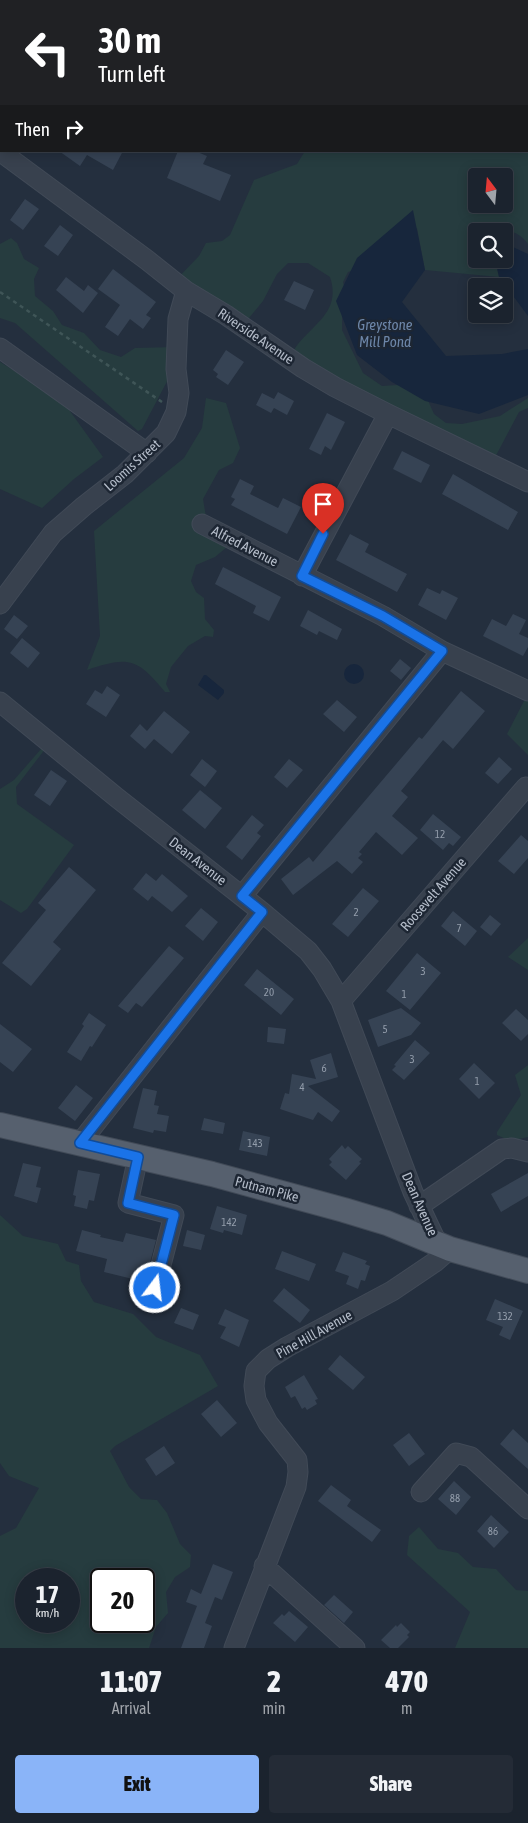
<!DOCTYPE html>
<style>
:root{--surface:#1b232e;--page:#242b36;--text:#f1f3f6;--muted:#a0a4aa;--line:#39404a;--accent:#8ab4f8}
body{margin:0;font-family:"Asap Condensed",sans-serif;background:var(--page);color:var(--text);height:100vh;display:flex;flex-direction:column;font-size:19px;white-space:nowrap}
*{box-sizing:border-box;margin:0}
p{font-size:16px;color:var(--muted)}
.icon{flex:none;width:28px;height:28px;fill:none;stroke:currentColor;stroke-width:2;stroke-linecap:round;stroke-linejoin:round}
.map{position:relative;height:1648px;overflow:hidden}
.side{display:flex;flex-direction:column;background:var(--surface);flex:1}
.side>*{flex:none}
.hud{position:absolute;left:0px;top:0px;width:529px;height:152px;box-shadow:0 2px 12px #0003,0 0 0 1px var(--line);background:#202124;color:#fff;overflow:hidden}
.needle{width:32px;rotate:344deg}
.fabs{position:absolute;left:468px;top:168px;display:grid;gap:10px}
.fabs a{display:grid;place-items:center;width:45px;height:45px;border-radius:5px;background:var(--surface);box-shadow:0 2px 12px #0003,0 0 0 1px var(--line);font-size:25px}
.speed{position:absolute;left:15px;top:1568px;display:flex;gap:10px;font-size:25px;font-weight:700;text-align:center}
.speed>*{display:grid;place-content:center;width:65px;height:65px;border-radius:50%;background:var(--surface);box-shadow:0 2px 12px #0003,0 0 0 1px var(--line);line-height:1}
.speed small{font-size:12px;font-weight:400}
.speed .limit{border:2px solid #111;border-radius:8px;background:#fff;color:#111}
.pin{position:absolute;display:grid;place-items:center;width:42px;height:42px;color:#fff;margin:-51px -21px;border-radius:50% 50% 50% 0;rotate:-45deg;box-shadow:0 0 5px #0007}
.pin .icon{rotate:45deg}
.me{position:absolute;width:55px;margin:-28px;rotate:15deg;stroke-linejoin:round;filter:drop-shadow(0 0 4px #0008)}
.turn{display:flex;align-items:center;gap:18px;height:105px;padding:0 15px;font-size:22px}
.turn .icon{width:65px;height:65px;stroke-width:2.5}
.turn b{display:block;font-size:35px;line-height:42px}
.then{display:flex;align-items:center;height:48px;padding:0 15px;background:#0003;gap:10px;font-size:19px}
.eta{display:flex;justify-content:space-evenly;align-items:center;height:85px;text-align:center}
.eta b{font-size:30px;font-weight:800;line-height:35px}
.button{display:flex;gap:10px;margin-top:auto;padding:10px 15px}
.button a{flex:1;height:58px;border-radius:5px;background:var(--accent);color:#111;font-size:20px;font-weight:800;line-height:58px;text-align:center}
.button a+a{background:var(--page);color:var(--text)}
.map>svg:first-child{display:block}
</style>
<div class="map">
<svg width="528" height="1648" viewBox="0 0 528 1648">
<rect width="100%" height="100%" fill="#242f3e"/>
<path fill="#263c3f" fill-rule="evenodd" d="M0 0H221L1 1V43Z
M263 0H528V41V1Z
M528 119V244C514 225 498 231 476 231V259H495L499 277 425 270 417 228 376 262 348 272 343 282 348 302 342 315V330L363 373 382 386 414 384 426 396 434 414 446 423 462 424 500 416 528 398V408L519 412 491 465 289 362C291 356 294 349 298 344 316 322 341 310 330 277L308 263H288L277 274 263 301 240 329 172 284 199 256 206 243 222 241 230 235 254 180 297 164 305 151H528ZM476 176H504V204H476Z
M11 238 17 243 24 259 39 268 34 279 35 296 53 311 62 325 84 333 100 350 121 357 135 348 176 347 173 370 142 429 138 431 15 323 0 318V244Z
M0 362 62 400 103 457 74 479 42 508 0 489Z
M206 398 226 403 240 448 233 463 219 470 203 499 208 529 233 542 215 557 196 565 191 581 196 592 204 598 205 619 214 630 213 637 205 636 188 646 171 667 166 684 170 692H165C137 658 129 656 87 670L100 636 94 531 184 458 202 428Z
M528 697V755L507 734 524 701Z
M48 741 49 744 16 787 17 804 74 845 27 909 21 913 0 900V789L14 780Z
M528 938V970L508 957Z
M528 1065V1137L510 1141 497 1135V1132L521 1095 515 1075Z
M0 1215 23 1236 58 1244 66 1261 79 1265 81 1281 94 1302 133 1314 156 1337 200 1355 218 1386 115 1446 110 1451 129 1487 141 1499 157 1500 167 1513 180 1544 191 1555 190 1567 175 1577 166 1592 168 1613 156 1627 149 1648H0V1536L16 1528 39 1488 9 1476 0 1463ZM26 1579H69V1621H26ZM101 1579H144V1621H101Z
M419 1527 438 1549 458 1553 473 1567 496 1569 516 1590 528 1591V1648H455L470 1612 407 1555 409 1536Z"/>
<path fill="#17263c" d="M413 210 425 270 402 302 446 356 502 354 528 349V395L479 414 425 401 392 382 357 355 336 301 357 258Z
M504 243 528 254V316L499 277 495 259H504Z
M344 674a10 10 0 1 1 20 0a10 10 0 1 1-20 0Z
M204 675H206L224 690V693L218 700 198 685Z"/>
<path fill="#364354" d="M59 151H123L113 170 87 155 80 166Z
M178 151H195L207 156 203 164 231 175 220 201 167 178Z
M25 199 39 209 23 230 10 220Z
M60 225 73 235 58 256 44 246Z
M113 269 156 302 146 315 151 318 143 329 130 319 118 336 105 327 120 305 98 289Z
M66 277 84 291 88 285 98 293 83 313 56 290Z
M294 281 314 290 305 310 284 300Z
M226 350 244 362 228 385 216 377 218 374 213 370Z
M278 392 294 401 287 415 274 408 271 413 256 405 262 393 274 399Z
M327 413 345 422 331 450 325 446 321 455 309 449Z
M402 451 430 465 421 483 393 469Z
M453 474 518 512 508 530 442 494Z
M240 479 254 486 250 494 278 508 283 498 301 507 287 534 231 505 235 499 231 497Z
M350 534 369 544 365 552 407 574 397 592 336 560Z
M223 567 281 597 269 621 253 613 256 606 215 584Z
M427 588 440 594 442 590 458 598 446 620 418 605Z
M308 610 342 629 337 640 319 631 317 635 300 626Z
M513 614 526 620 519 634 528 638V647L523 656 483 636 492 619 506 626Z
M14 615 28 626 17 639 4 629Z
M22 638 40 653 28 668 10 653Z
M400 659 411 668 401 680 390 671Z
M107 686 120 695 106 717 86 704 95 690 102 694Z
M461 691 485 711 453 749 443 740 401 791 408 797 392 816 418 838 402 855 376 832 359 852 362 854 358 858 363 862 352 874 337 861 293 895 281 879 309 857 313 862 419 737 422 739Z
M337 700 357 717 344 732 323 714Z
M164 711 190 732 172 754 154 739 145 749 130 736 140 724 147 731Z
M499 757 512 769 498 784 485 773Z
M202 759 217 771 205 787 190 775Z
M289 759 303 770 287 788 274 777Z
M51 770 67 781 50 806 34 795Z
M200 790 222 808 205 829 182 810Z
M433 814 461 837 453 846 449 843 443 850 420 830Z
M252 815 264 825 257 833 261 836 242 860 226 847Z
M521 835 528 841V858L514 874 498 861Z
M69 867 96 890 53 942 61 949 31 986 2 963 46 910 38 903Z
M146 873 156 881 162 874 188 896 172 912 152 896 148 901 133 889Z
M363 888 379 901 348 937 332 924Z
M201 908 218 922 203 941 185 926Z
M453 911 477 931 465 946 441 926Z
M490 915 501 924 491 936 480 927Z
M169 946 184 958 142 1007 136 1003 128 1013 118 1006Z
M417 953 441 973 410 1010 386 991Z
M257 969 294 999 281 1015 244 985Z
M401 1008 421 1023 411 1035 378 1047 368 1020Z
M516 1009 528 1020V1034L521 1041 502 1023Z
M89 1013 106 1025 92 1047 90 1046 81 1061 67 1052 84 1026 82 1024Z
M0 1024 32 1049 13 1072 0 1062Z
M268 1027 286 1029 284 1044 267 1042Z
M415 1040 430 1053 404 1080 392 1070 396 1066 394 1065Z
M331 1053 338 1077 308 1086 340 1111 332 1122 318 1112 313 1120 280 1109 285 1093 289 1094 292 1074 316 1079 310 1060Z
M474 1063 495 1083 479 1099 459 1079Z
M76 1085 93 1098 75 1121 58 1108Z
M143 1088 157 1091 154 1105 159 1106 157 1114 169 1116 166 1132 154 1130 153 1133 133 1128Z
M204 1118 225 1123 223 1134 201 1130Z
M243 1131 270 1137 267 1156 239 1150Z
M342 1145 345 1149 348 1146 362 1159 359 1162 361 1163 346 1180 329 1165 332 1162 329 1159Z
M23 1163 41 1167 36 1187 41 1188 37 1203 14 1196Z
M78 1170 100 1174 94 1201 89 1200 87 1209 74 1206 76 1196 73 1195Z
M528 1173V1196L501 1212 491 1194Z
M217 1206 247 1215 242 1235 224 1230 223 1233 210 1229Z
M82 1230 101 1235 100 1237 123 1242 126 1233 156 1240 145 1282 104 1272 107 1259 76 1251Z
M187 1230 205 1235 201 1250 183 1246Z
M282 1251 316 1264 309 1281 275 1269Z
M343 1252 367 1261 365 1264 370 1266 365 1281 361 1280 358 1289 346 1284 349 1276 335 1271Z
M284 1288 310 1310 300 1323 273 1301Z
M495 1299 523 1311 510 1340 499 1335 503 1327 486 1320Z
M181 1308 199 1315 193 1330 174 1323Z
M225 1309 249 1320 239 1347 220 1338 226 1327 218 1324Z
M340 1355 365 1377 353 1390 328 1369Z
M304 1375 318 1399 315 1400 317 1404 307 1410 305 1407 302 1409 295 1396 291 1398 285 1387Z
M217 1400 237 1423 221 1437 201 1414Z
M513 1429 528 1443V1469L500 1444Z
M409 1433 425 1454 409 1466 393 1445Z
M164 1446 175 1463 156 1476 145 1459Z
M454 1481 471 1497 456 1515 438 1499Z
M331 1485 351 1500 347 1506 381 1530 372 1542 318 1501Z
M491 1515 509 1532 494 1548 477 1531Z
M213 1564 233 1572 222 1600 215 1597 205 1623 212 1626 204 1648H181L197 1606 186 1602 191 1589 201 1594Z
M334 1595 353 1612 344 1623 324 1605Z
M289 1611 308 1627 295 1642 273 1623 282 1614 284 1616Z
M401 1623 410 1632 407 1635 409 1637 398 1648H390L381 1640 396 1625 397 1627Z"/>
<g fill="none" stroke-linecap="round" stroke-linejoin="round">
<defs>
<path id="minor" d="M5 155 147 260 186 291 226 315 303 368 335 387 388 414 528 482
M0 348 147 453
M202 524 383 616 442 651 528 691
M302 576 388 414
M0 604 53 533 84 506 125 474 166 433 176 412 179 393 176 369 178 319 186 291
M0 702 116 797 262 912 308 951 322 969 341 1001 413 1192 438 1245
M242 896 442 651
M341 1001 526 787
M80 1143 262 912
M138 1157 128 1203 174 1215 155 1288
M419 1206 502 1149 512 1148 528 1152
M421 1492 456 1453 471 1457 528 1509
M264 1566 355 1648
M234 1648 296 1487 298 1472 297 1460 268 1423 256 1400 254 1386 256 1371 268 1359 287 1347 392 1291 435 1262 450 1249"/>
<path id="major" d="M0 1125 212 1174 344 1210 387 1223 450 1249 528 1271"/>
</defs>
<use href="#minor" stroke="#414a57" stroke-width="21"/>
<use href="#major" stroke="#414a57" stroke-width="26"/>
<path stroke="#3f5557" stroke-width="2.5" stroke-dasharray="4 4" stroke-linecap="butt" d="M0 292 162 402"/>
<use href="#minor" stroke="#38414e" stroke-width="19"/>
<use href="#major" stroke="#56606e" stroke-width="24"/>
</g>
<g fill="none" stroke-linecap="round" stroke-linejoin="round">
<defs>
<path id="route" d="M155 1288 174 1215 128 1203 138 1157 80 1143 262 912 242 896 442 651 383 616 302 576 323 534"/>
</defs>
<use href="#route" stroke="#114b97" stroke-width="12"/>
<use href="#route" stroke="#1a73e8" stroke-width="9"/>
</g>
<g text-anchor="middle" stroke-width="5" stroke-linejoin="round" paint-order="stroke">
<g font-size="11" fill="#929caa">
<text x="440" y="838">12</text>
<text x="356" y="916">2</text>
<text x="459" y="932">7</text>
<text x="423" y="975">3</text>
<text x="269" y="996">20</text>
<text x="404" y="998">1</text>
<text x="385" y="1033">5</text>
<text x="412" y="1063">3</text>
<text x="324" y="1072">6</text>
<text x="477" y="1085">1</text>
<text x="302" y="1091">4</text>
<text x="255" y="1147">143</text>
<text x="229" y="1226">142</text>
<text x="505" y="1320">132</text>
<text x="455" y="1502">88</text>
<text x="493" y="1535">86</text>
</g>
<g font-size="14" fill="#b4bcc9" stroke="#1d2633">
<text transform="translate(256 336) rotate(34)" y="5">Riverside Avenue</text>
<text transform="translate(132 465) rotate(-42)" y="5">Loomis Street</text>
<text transform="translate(245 546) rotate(27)" y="5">Alfred Avenue</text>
<text transform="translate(198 861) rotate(38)" y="5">Dean Avenue</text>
<text transform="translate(433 894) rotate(-49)" y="5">Roosevelt Avenue</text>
<text transform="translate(267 1189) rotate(15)" y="5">Putnam Pike</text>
<text transform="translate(420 1204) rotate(66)" y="5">Dean Avenue</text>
<text transform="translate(314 1334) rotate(-29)" y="5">Pine Hill Avenue</text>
</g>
<g font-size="15" font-style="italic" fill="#6d86a8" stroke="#1d2633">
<text x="385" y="330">Greystone<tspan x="385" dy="17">Mill Pond</tspan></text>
</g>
</g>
</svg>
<div class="fabs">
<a><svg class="needle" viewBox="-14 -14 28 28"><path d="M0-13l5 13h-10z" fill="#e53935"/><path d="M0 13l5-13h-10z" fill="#a0a4aa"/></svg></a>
<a><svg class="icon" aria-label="search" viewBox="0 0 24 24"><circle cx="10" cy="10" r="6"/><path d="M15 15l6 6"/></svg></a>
<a><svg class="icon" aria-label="layers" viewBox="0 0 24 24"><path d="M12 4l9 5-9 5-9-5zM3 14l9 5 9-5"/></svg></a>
</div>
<div class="speed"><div>17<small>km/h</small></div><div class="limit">20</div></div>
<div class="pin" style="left:323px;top:534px;background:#d93025"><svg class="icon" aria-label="arrive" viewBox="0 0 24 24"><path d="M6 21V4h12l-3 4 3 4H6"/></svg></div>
<svg class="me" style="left:155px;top:1288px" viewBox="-20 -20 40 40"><circle r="17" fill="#1a73e8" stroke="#fff" stroke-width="3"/><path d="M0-11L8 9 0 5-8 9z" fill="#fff"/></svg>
<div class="hud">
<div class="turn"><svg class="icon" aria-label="left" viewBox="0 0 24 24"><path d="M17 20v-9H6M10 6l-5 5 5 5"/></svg><div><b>30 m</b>Turn left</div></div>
<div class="then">Then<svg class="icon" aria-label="right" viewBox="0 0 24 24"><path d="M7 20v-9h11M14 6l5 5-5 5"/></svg></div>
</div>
</div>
<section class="side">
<div class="eta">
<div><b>11:07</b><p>Arrival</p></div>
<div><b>2</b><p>min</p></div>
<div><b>470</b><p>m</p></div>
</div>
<div class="button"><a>Exit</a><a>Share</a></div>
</section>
